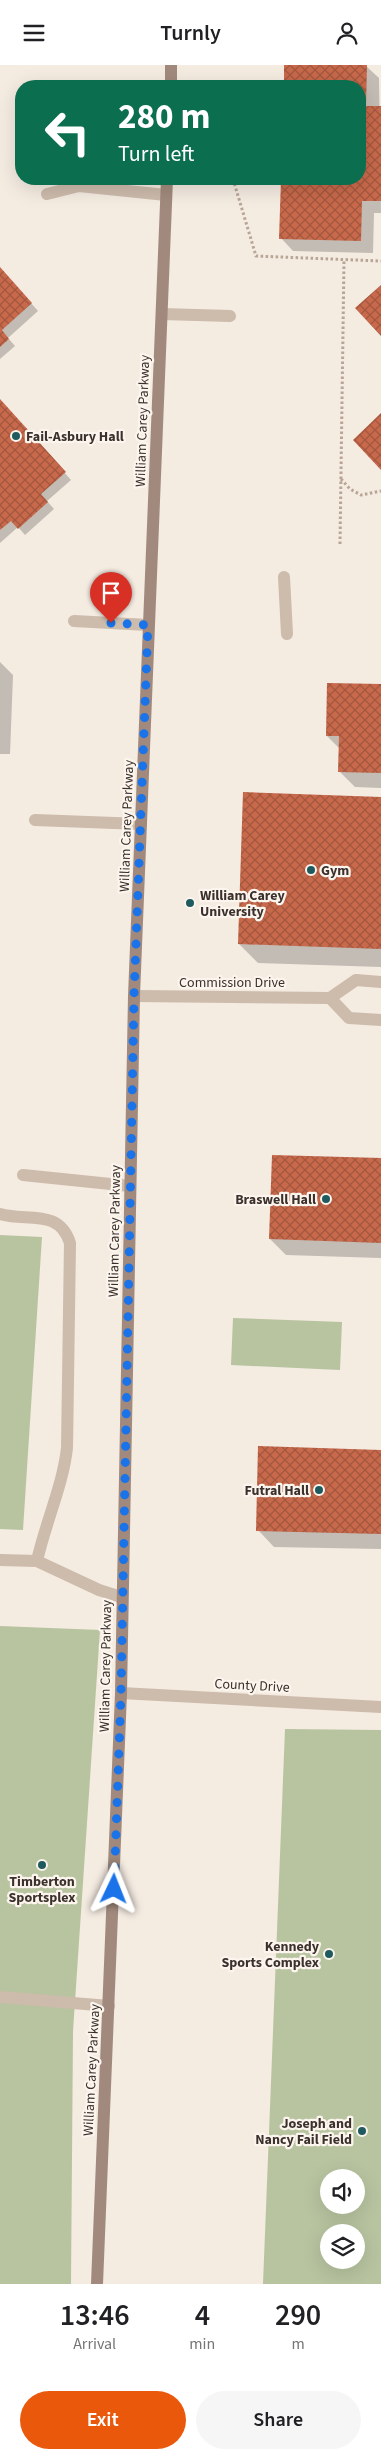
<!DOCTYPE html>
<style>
:root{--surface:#fff;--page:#f6f6f6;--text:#202124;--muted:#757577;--accent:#ea580c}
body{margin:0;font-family:"Source Sans 3",sans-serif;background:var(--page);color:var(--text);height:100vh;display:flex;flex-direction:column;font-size:19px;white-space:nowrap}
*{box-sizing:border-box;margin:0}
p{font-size:16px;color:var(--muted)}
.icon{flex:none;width:28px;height:28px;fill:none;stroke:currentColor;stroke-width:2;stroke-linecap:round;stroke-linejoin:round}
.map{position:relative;height:2219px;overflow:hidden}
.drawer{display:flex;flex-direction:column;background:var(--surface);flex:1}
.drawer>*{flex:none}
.hud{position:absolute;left:15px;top:15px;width:351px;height:105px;border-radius:20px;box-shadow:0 5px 20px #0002;background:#0b6e4f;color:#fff;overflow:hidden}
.tools{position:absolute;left:320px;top:2104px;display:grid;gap:10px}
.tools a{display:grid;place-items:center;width:45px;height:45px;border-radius:50%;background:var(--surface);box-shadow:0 5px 20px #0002;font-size:25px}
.pin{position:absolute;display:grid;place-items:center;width:42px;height:42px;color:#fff;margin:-51px -21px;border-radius:50% 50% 50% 0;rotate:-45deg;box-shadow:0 0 5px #0007}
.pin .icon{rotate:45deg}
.me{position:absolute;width:55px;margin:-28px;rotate:2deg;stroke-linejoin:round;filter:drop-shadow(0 0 4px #0008)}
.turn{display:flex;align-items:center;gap:18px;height:105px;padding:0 20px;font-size:22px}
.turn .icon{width:65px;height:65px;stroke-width:2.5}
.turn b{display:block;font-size:35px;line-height:42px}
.eta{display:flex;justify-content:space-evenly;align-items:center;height:85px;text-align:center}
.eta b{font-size:30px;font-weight:600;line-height:35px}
.primary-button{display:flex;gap:10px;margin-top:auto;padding:10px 20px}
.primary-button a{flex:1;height:58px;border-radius:30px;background:var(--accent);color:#fff;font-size:20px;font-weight:600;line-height:58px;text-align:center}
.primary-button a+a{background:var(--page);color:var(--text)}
header{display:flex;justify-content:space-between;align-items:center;height:65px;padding:0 20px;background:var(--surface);font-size:22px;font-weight:600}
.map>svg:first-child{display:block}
</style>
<header><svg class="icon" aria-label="menu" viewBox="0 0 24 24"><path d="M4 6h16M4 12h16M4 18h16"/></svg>Turnly<svg class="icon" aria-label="person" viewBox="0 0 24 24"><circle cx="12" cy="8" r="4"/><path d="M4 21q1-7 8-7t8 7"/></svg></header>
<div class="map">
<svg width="381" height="2219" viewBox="0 0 381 2219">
<defs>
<pattern id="building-cross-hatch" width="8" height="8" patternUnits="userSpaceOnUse" patternTransform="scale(1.25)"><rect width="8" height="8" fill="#c8694b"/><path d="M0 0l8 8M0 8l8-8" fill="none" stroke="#a4573f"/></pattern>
</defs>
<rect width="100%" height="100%" fill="#f4ebe1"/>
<path fill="#b8c4a0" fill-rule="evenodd" d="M0 1170 42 1172 23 1465 0 1464Z
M233 1253 342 1257 340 1305 231 1300Z
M0 1561 100 1565 73 1966 71 2219H0Z
M285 1664 381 1665V2219H263ZM329 2112H356V2140H329ZM329 2168H356V2195H329Z"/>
<path fill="#0003" d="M286 0 366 1 379 13 381 148H374L373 188 293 186 281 173 282 114H360V21H285Z
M0 203 38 246 8 273 15 281 0 294Z
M0 335 71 415 47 436 54 444 25 470 18 462 0 478Z
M0 597 13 610 10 689H0Z
M381 620V723L355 722 339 706 340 684 327 671Z
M381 733V902L258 898 239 879Z
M381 1094V1193L286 1190 270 1174Z
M381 1386V1484L274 1482 258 1465Z"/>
<path fill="url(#building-cross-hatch)" d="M284 0H367L366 41H381V136H362L361 176 279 174 281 114H360V21H284Z
M0 202 32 238 2 265 9 274 0 282Z
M381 220V271L355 243Z
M0 334 66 407 41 429 48 437 18 464 11 456 0 465Z
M381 348V405L353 375Z
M327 618 381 619V708L338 707 339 671H326Z
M243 727 381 732V884L238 879Z
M272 1090 381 1093V1178L269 1174Z
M258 1381 381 1385V1469L256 1466Z"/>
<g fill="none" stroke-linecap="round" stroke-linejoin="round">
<path stroke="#b9a596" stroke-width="3" stroke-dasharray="2.5 2.5" stroke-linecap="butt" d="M191 19 205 21
M233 114 256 191 381 196
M341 414 350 424 361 430 381 426
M340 479 344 195"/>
<path stroke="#cdbbac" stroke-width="12" d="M79 121 166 130
M47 129 79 121 80 114
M162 249 230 251
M284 512 287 569
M74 556 148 560
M35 755 141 759
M23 1110 130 1121
M0 1149C26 1157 59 1143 70 1178L67 1383C63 1420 45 1459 37 1496
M0 1495 37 1496 99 1525 121 1532
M0 1932 109 1941"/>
<path stroke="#cdbbac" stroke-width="12" d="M134 931 330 933 356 915 381 917
M330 933 349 953 381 955
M121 1628 381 1642"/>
<path stroke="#a18a7d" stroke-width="12" d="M171 21V0
M97 2219 121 1628 134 931 167 114"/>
</g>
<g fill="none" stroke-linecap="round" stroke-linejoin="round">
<path stroke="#1a73e8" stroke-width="9" stroke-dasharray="0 16.2" d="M111 558 148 560 134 932 121 1628 114 1824"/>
</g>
<g fill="#1f5a5e" stroke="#fbf5ee" stroke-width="2">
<circle cx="16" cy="371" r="5"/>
<circle cx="311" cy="805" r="5"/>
<circle cx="190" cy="838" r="5"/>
<circle cx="326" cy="1134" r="5"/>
<circle cx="319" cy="1425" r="5"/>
<circle cx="42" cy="1800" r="5"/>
<circle cx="329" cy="1889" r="5"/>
<circle cx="362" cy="2066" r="5"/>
</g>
<g text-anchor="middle" stroke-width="4.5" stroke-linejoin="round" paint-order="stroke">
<g font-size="14" fill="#3b302b" stroke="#fbf5ee">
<text transform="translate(142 356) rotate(-88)" y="5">William Carey Parkway</text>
<text transform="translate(126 761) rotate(-88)" y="5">William Carey Parkway</text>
<text x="232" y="922">Commission Drive</text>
<text transform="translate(114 1166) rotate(-89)" y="5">William Carey Parkway</text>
<text transform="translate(105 1601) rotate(-89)" y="5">William Carey Parkway</text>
<text transform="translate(252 1620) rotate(3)" y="5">County Drive</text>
<text transform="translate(91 2005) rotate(-87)" y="5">William Carey Parkway</text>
</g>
<g font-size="14" font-weight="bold" fill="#3b302b" stroke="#fbf5ee" text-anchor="end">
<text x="26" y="376" text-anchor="start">Fail-Asbury Hall</text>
<text x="321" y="810" text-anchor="start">Gym</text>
<text x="200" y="835" text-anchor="start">William Carey<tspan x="200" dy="16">University</tspan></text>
<text x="316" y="1139">Braswell Hall</text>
<text x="309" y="1430">Futral Hall</text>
<text x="42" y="1821" text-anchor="middle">Timberton<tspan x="42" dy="16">Sportsplex</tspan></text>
<text x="319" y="1886">Kennedy<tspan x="319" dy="16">Sports Complex</tspan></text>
<text x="352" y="2063">Joseph and<tspan x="352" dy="16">Nancy Fail Field</tspan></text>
</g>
</g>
</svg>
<div class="tools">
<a><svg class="icon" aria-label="sound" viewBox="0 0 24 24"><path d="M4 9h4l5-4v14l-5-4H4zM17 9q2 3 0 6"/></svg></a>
<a><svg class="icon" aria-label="layers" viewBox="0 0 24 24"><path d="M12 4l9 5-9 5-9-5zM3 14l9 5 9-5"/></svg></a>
</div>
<div class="pin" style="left:111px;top:558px;background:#d93025"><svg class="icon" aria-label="arrive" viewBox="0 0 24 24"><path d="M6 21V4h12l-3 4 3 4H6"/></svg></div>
<svg class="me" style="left:114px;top:1824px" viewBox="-20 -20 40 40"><path d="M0-17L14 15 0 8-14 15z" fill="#1a73e8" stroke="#fff" stroke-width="4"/></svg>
<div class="hud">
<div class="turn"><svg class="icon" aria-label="left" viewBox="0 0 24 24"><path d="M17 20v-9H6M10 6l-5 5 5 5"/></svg><div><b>280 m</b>Turn left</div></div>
</div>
</div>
<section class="drawer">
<div class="eta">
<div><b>13:46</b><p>Arrival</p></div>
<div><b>4</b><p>min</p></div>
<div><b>290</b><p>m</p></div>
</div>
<div class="primary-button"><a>Exit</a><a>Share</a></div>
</section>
